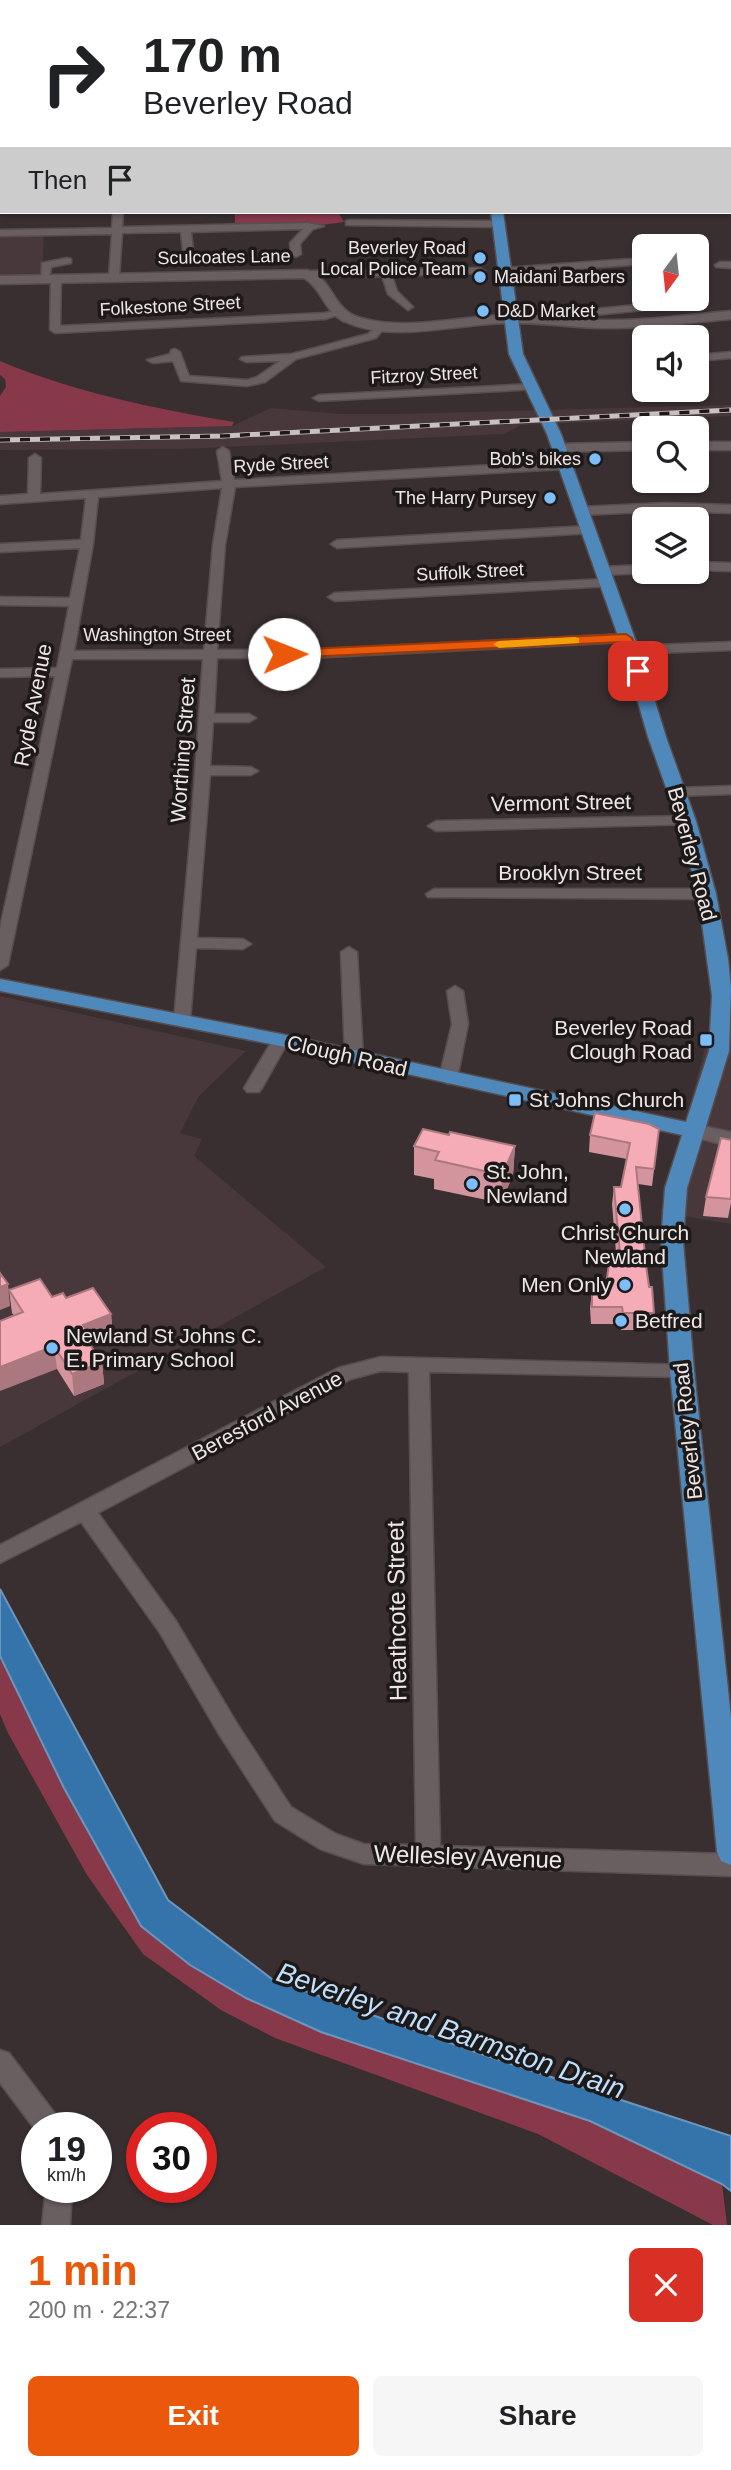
<!DOCTYPE html>
<meta charset="utf-8">
<style>
:root{--surface:#fff;--page:#f6f6f6;--text:#202124;--muted:#757577;--accent:#ea580c}
body{margin:0;font-family:Helvetica,sans-serif;background:var(--page);color:var(--text);height:100vh;display:flex;flex-direction:column;font-size:26px;white-space:nowrap}
*{box-sizing:border-box;margin:0}
p{font-size:23px;color:var(--muted)}
.icon{flex:none;width:38px;height:38px;fill:none;stroke:currentColor;stroke-width:2;stroke-linecap:round;stroke-linejoin:round}
.map{position:relative;height:2225px;overflow:hidden}
.side{display:flex;flex-direction:column;background:var(--surface);flex:1}
.side>*{flex:none}
.hud{position:absolute;left:0px;top:0px;width:732px;height:214px;box-shadow:0 2px 5px #0004;background:#fff;color:var(--text);overflow:hidden}
.needle{width:46px;rotate:195deg}
.controls{position:absolute;left:632px;top:234px;display:grid;gap:14px}
.controls a{display:grid;place-items:center;width:77px;height:77px;border-radius:10px;background:var(--surface);box-shadow:0 2px 5px #0004;font-size:35px}
.speed{position:absolute;left:21px;top:2112px;display:flex;gap:14px;font-size:35px;font-weight:700;text-align:center}
.speed>*{display:grid;place-content:center;width:91px;height:91px;border-radius:50%;background:var(--surface);box-shadow:0 2px 5px #0004;line-height:1}
.speed small{font-size:18px;font-weight:400}
.speed .limit{border:10px solid #d22;background:#fff;color:#111}
.pin{position:absolute;display:grid;place-items:center;width:60px;height:60px;color:#fff;margin:-30px;border-radius:14px;box-shadow:0 4px 10px #0006}
.me{position:absolute;width:77px;margin:-38px;rotate:89deg;stroke-linejoin:round;filter:drop-shadow(0 0 5px #0008)}
.turn{display:flex;align-items:center;gap:24px;height:147px;padding:0 28px;font-size:32px}
.turn .icon{width:91px;height:91px;stroke-width:2.5}
.turn b{display:block;font-size:49px;line-height:60px}
.then{display:flex;align-items:center;height:66px;padding:0 28px;background:#0003;gap:14px;font-size:26px}
.round{display:grid;place-items:center;flex:none;width:74px;height:74px;border-radius:10px;background:var(--page)}
.headline{display:flex;align-items:center;justify-content:space-between;height:119px;padding:0 28px}
h1{font-size:42px;font-weight:700;line-height:52px;color:var(--accent)}
.primary-button{display:flex;gap:14px;margin-top:auto;padding:14px 28px}
.primary-button a{flex:1;height:80px;border-radius:10px;background:var(--accent);color:#fff;font-size:28px;font-weight:700;line-height:80px;text-align:center}
.primary-button a+a{background:var(--page);color:var(--text)}
.map>svg:first-child{display:block}
</style>
<div class="map">
<svg width="731" height="2225" viewBox="0 0 731 2225">
<rect width="100%" height="100%" fill="#392f30"/>
<path fill="#48383b" d="M288 0H552L289 2Z
M44 229 42 284 0 285V230Z
M731 405V416L521 425 504 434 182 449 0 450V432L232 426 271 408 341 414H397Z
M0 996 246 1051 199 1096 180 1133 202 1139 194 1156 326 1267 0 1447Z
M712 1022 731 1024V1224L661 1212Z"/>
<path fill="#87394a" d="M235 212H338L344 222 321 225 235 227Z
M0 361C73 392 156 409 234 422L232 426 0 432V396L6 387 5 379 0 375Z
M0 1656 64 1788 141 1925 190 1964 246 1998 321 2032 590 2121 722 2184 727 2225H713L538 2134 275 2038 221 2010 143 1954 87 1875 8 1733 0 1714Z"/>
<path fill="#3574ab" stroke="#6c96bd" stroke-width="2" d="M0 1589 168 1900 272 1979 481 2054 731 2136V2191L722 2184 590 2121 321 2032 246 1998 190 1965 141 1926 64 1788 0 1656Z"/>
<g fill="none" stroke-linecap="round" stroke-linejoin="round">
<defs>
<path id="minor" d="M38 0H46L37 2Z
M130 0H138L129 2Z
M222 0H230V2H222Z
M730 42H731V48L730 47Z
M0 46 2 47V52H0Z
M730 90H731V96H730Z
M1 120 2 128 0 129V121Z
M0 147H2V153H0Z
M0 173H2V179H0Z
M0 196 2 197V203L0 202Z
M730 203H731V209H730Z
M113 212H123L122 227 307 223 324 226 313 229 300 244 301 254 296 257 291 254 290 243 303 229 191 232 194 259 189 262 184 259 181 232 122 233 119 277 114 280 109 277 112 234 0 236V230L112 228Z
M349 220 497 221 502 224 497 227 346 225V221Z
M67 258 71 259V263L51 267 49 280H41L42 263Z
M644 258V264L506 274 501 271 506 268Z
M720 262H731V268L716 267 715 265Z
M480 268 485 271 484 273 392 276 397 291 413 307 408 310 388 294 382 276 307 277 302 274 307 271Z
M56 275 61 278 60 326 325 313 339 310 344 313 325 319 55 333 50 330 51 278Z
M659 303 664 306 663 308 595 315 590 312 595 309Z
M381 323 386 326 376 338 296 359 265 382 247 386 181 381 173 361 153 363 147 360 170 354 171 350 175 349 180 352 189 376 247 380 257 377 280 361 246 362 240 359 242 357 292 354 368 334Z
M731 352V358L696 361V355Z
M532 384 538 387 536 389 319 401 313 398 319 395Z
M664 390H676L679 398 669 400Z
M644 442V450L558 452 552 448 558 444Z
M696 442H731V450H696Z
M223 447 229 451 234 480 564 461 570 465 564 469 235 487 225 545 217 650H308L626 634 633 638 626 642 308 658H217L214 714H249L256 718 249 722H213L210 766 251 767 258 771 251 775H210L197 938 243 939 251 944 243 949 196 948 190 1020 182 1025 174 1020 191 829 203 659H72L8 965 0 970V928L55 676 0 677V669L57 668 69 606 0 605V597L70 598 80 548 0 552V544L81 540 86 498 0 504V496L28 494 29 458 35 454 41 458 40 494 222 481 217 451ZM222 488 213 545 204 650 74 651 93 544 98 497Z
M666 503 731 505V513L666 511 580 515 574 511 580 507Z
M587 526 593 530 591 533 337 548 331 544 337 540Z
M696 562 731 563V571L696 570Z
M644 565V572H646L644 573 602 575 596 571 602 567Z
M606 579 612 583 611 586 335 601 328 597 335 593Z
M731 642V650L631 654 624 650 631 646Z
M731 786V794L677 796 670 792 677 788Z
M687 816 695 821 692 824 436 831 428 826 436 821Z
M434 889H707L715 894 707 899 428 897 426 894Z
M349 947 357 952 363 1057 354 1062 345 1057 341 952Z
M455 986 463 991 468 1024 457 1079 448 1084 439 1079 452 1024 447 991Z
M281 1035 289 1040 262 1088 259 1092H247L244 1088 275 1036Z
M381 1357 689 1365 692 1370 689 1375 682 1377 429 1372 440 1846 731 1854V1876L364 1864 320 1849 275 1821 220 1736 160 1633 81 1522 0 1563V1545L338 1368ZM381 1371 409 1372 416 1845 364 1844 336 1834 291 1807 236 1722 176 1621 98 1513 351 1379Z
M0 2050 9 2053 59 2119 63 2128H37V2132L0 2083Z
M46 2188H72L70 2225H42Z"/>
<path id="tertiary" d="M307 270C334 278 331 310 361 318 407 331 459 316 506 315 536 314 567 319 597 320 642 321 687 315 731 311V319C687 323 642 329 598 328 567 327 537 322 507 323 455 324 392 344 343 321 324 311 322 289 304 278L0 284V276Z"/>
<path id="secondary" d="M694 1124 731 1132V1146L687 1136 683 1131 687 1126Z"/>
<path id="primary" d="M560 0H570L559 2Z
M491 212H503L523 354 561 434 639 650 666 737 696 821 716 894 728 959 731 988 729 1051 687 1188 683 1241 694 1370 731 1718V1865L721 1861 717 1852 670 1370 661 1241 665 1188 682 1135 281 1046 0 991V979L281 1034 686 1122 709 1051 712 996 698 894 678 821 648 737 623 650 547 434 509 354Z"/>
</defs>
<use href="#minor" stroke="#564d4e" stroke-width="3"/>
<use href="#tertiary" stroke="#564d4e" stroke-width="3"/>
<use href="#secondary" stroke="#564d4e" stroke-width="3"/>
<use href="#primary" stroke="#564d4e" stroke-width="3"/>
<use href="#minor" fill="#695e60" fill-rule="evenodd"/>
<use href="#tertiary" fill="#695e60" fill-rule="evenodd"/>
<use href="#secondary" fill="#695e60" fill-rule="evenodd"/>
<use href="#primary" fill="#4f89bc" fill-rule="evenodd"/>
<defs>
<path id="rail" d="M0 440 223 436 731 410"/>
</defs>
<use href="#rail" stroke="#c8c0c1" stroke-width="5"/>
<use href="#rail" stroke="#1d1919" stroke-width="3.5" stroke-dasharray="10" stroke-linecap="butt"/>
</g>
<path fill="#d3949d" d="M659 1129 652 1186 638 1184 646 1265 654 1313 652 1330H621V1324H591L590 1308 592 1291H605L617 1264 612 1204 614 1187H621L627 1159 589 1152 590 1135Z
M449 1135 515 1146 513 1175 501 1203 434 1189V1179L414 1175V1146Z
M731 1140V1203L728 1218 703 1216 706 1197Z
M9 1290 52 1297 66 1298 111 1314 113 1336 90 1345 102 1362 104 1384 74 1396 57 1369 12 1313Z"/>
<path fill="#ac7880" d="M515 1146 513 1175 501 1203 502 1175Z
M8 1284 10 1306 0 1310V1287Z
M111 1314 113 1336 88 1346 81 1332 83 1325Z
M54 1346 57 1369 0 1391V1367Z
M102 1362 104 1384 74 1396 72 1374Z"/>
<path fill="#f5acb7" stroke="#ac7880" stroke-width="2" d="M579 0H610L609 2H578Z
M595 1113 649 1124 659 1129 654 1169 636 1167 646 1265 649 1287H652L654 1313H623L622 1307H592V1291H605L609 1264 621 1265 614 1187H621L630 1143 590 1135Z
M423 1129 449 1135 450 1132 515 1146 502 1175 435 1160 439 1152 414 1146Z
M721 1138 731 1140V1199L706 1197Z
M0 1273 8 1284 0 1287Z
M40 1279 52 1297 63 1293 66 1298 93 1288 111 1314 83 1325 86 1330 81 1332 102 1362 72 1374 54 1346 0 1367V1321L23 1312 9 1290Z"/>
<path fill="#ea580c" stroke="#983908" stroke-width="2" d="M626 634 632 638 644 671 642 674H633L631 671 621 642 284 658 278 654 284 650Z"/>
<path fill="#f59e0b" d="M575 637 579 638V643L499 648 493 644 499 641Z"/>
<g fill="#7dbef9" stroke="#1d1919" stroke-width="2.5">
<circle cx="480" cy="258" r="7"/>
<circle cx="480" cy="277" r="7"/>
<circle cx="483" cy="311" r="7"/>
<circle cx="595" cy="459" r="7"/>
<circle cx="550" cy="498" r="7"/>
<rect x="699" y="1033" width="14" height="14" rx="3.5"/>
<rect x="508" y="1093" width="14" height="14" rx="3.5"/>
<circle cx="472" cy="1184" r="7"/>
<circle cx="625" cy="1209" r="7"/>
<circle cx="625" cy="1285" r="7"/>
<circle cx="621" cy="1321" r="7"/>
<circle cx="52" cy="1348" r="7"/>
</g>
<g text-anchor="middle" stroke-width="7" stroke-linejoin="round" paint-order="stroke">
<g font-size="18" fill="#eee7e8" stroke="#1d1919" text-anchor="end">
<text x="466" y="254">Beverley Road<tspan x="466" dy="21">Local Police Team</tspan></text>
<text x="494" y="283" text-anchor="start">Maidani Barbers</text>
<text x="497" y="317" text-anchor="start">D&amp;D Market</text>
<text x="581" y="465">Bob's bikes</text>
<text x="536" y="504">The Harry Pursey</text>
</g>
<g font-size="18" fill="#eee7e8" stroke="#1d1919">
<text transform="translate(224 257) rotate(-1)" y="6">Sculcoates Lane</text>
<text transform="translate(170 306) rotate(-3)" y="6">Folkestone Street</text>
<text transform="translate(424 375) rotate(-3)" y="6">Fitzroy Street</text>
<text transform="translate(281 464) rotate(-3)" y="6">Ryde Street</text>
<text transform="translate(470 572) rotate(-3)" y="6">Suffolk Street</text>
<text x="157" y="641">Washington Street</text>
</g>
<g font-size="21" fill="#eee7e8" stroke="#1d1919">
<text transform="translate(33 705) rotate(-79)" y="7">Ryde Avenue</text>
<text transform="translate(183 750) rotate(-86)" y="7">Worthing Street</text>
<text transform="translate(561 803) rotate(-1)" y="7">Vermont Street</text>
<text transform="translate(692 854) rotate(75)" y="7">Beverley Road</text>
<text x="570" y="880">Brooklyn Street</text>
<text transform="translate(347 1056) rotate(13)" y="7">Clough Road</text>
<text transform="translate(267 1416) rotate(-28)" y="7">Beresford Avenue</text>
<text transform="translate(688 1431) rotate(-96)" y="7">Beverley Road</text>
</g>
<g font-size="21" fill="#eee7e8" stroke="#1d1919" text-anchor="start">
<text x="692" y="1035" text-anchor="end">Beverley Road<tspan x="692" dy="24">Clough Road</tspan></text>
<text x="529" y="1107">St Johns Church</text>
<text x="486" y="1179">St. John,<tspan x="486" dy="24">Newland</tspan></text>
<text x="625" y="1240" text-anchor="middle">Christ Church<tspan x="625" dy="24">Newland</tspan></text>
<text x="611" y="1292" text-anchor="end">Men Only</text>
<text x="635" y="1328">Betfred</text>
<text x="66" y="1343">Newland St Johns C.<tspan x="66" dy="24">E. Primary School</tspan></text>
</g>
<g font-size="24" fill="#eee7e8" stroke="#1d1919">
<text transform="translate(397 1611) rotate(-91)" y="8">Heathcote Street</text>
<text transform="translate(468 1857) rotate(2)" y="8">Wellesley Avenue</text>
</g>
<g font-size="28" font-style="italic" fill="#bedffe" stroke="#1d1919">
<text transform="translate(451 2030) rotate(19)" y="10">Beverley and Barmston Drain</text>
</g>
</g>
</svg>
<div class="controls">
<a><svg class="needle" viewBox="-14 -14 28 28"><path d="M0-13l5 13h-10z" fill="#e53935"/><path d="M0 13l5-13h-10z" fill="#757577"/></svg></a>
<a><svg class="icon" aria-label="sound" viewBox="0 0 24 24"><path d="M4 9h4l5-4v14l-5-4H4zM17 9q2 3 0 6"/></svg></a>
<a><svg class="icon" aria-label="search" viewBox="0 0 24 24"><circle cx="10" cy="10" r="6"/><path d="M15 15l6 6"/></svg></a>
<a><svg class="icon" aria-label="layers" viewBox="0 0 24 24"><path d="M12 4l9 5-9 5-9-5zM3 14l9 5 9-5"/></svg></a>
</div>
<div class="speed"><div>19<small>km/h</small></div><div class="limit">30</div></div>
<div class="pin" style="left:638px;top:671px;background:#d93025"><svg class="icon" aria-label="arrive" viewBox="0 0 24 24"><path d="M6 21V4h12l-3 4 3 4H6"/></svg></div>
<svg class="me" style="left:284px;top:654px" viewBox="-20 -20 40 40"><circle r="19" fill="#fff"/><path d="M0-13L10 11 0 6-10 11z" fill="#ea580c"/></svg>
<div class="hud">
<div class="turn"><svg class="icon" aria-label="right" viewBox="0 0 24 24"><path d="M7 20v-9h11M14 6l5 5-5 5"/></svg><div><b>170 m</b>Beverley Road</div></div>
<div class="then">Then<svg class="icon" aria-label="arrive" viewBox="0 0 24 24"><path d="M6 21V4h12l-3 4 3 4H6"/></svg></div>
</div>
</div>
<section class="side">
<div class="headline"><div><h1>1 min</h1><p>200 m · 22:37</p></div><a class="round" style="background:#d93025;color:#fff"><svg class="icon" aria-label="close" viewBox="0 0 24 24"><path d="M6 6l12 12M18 6L6 18"/></svg></a></div>
<div class="primary-button"><a>Exit</a><a>Share</a></div>
</section>
